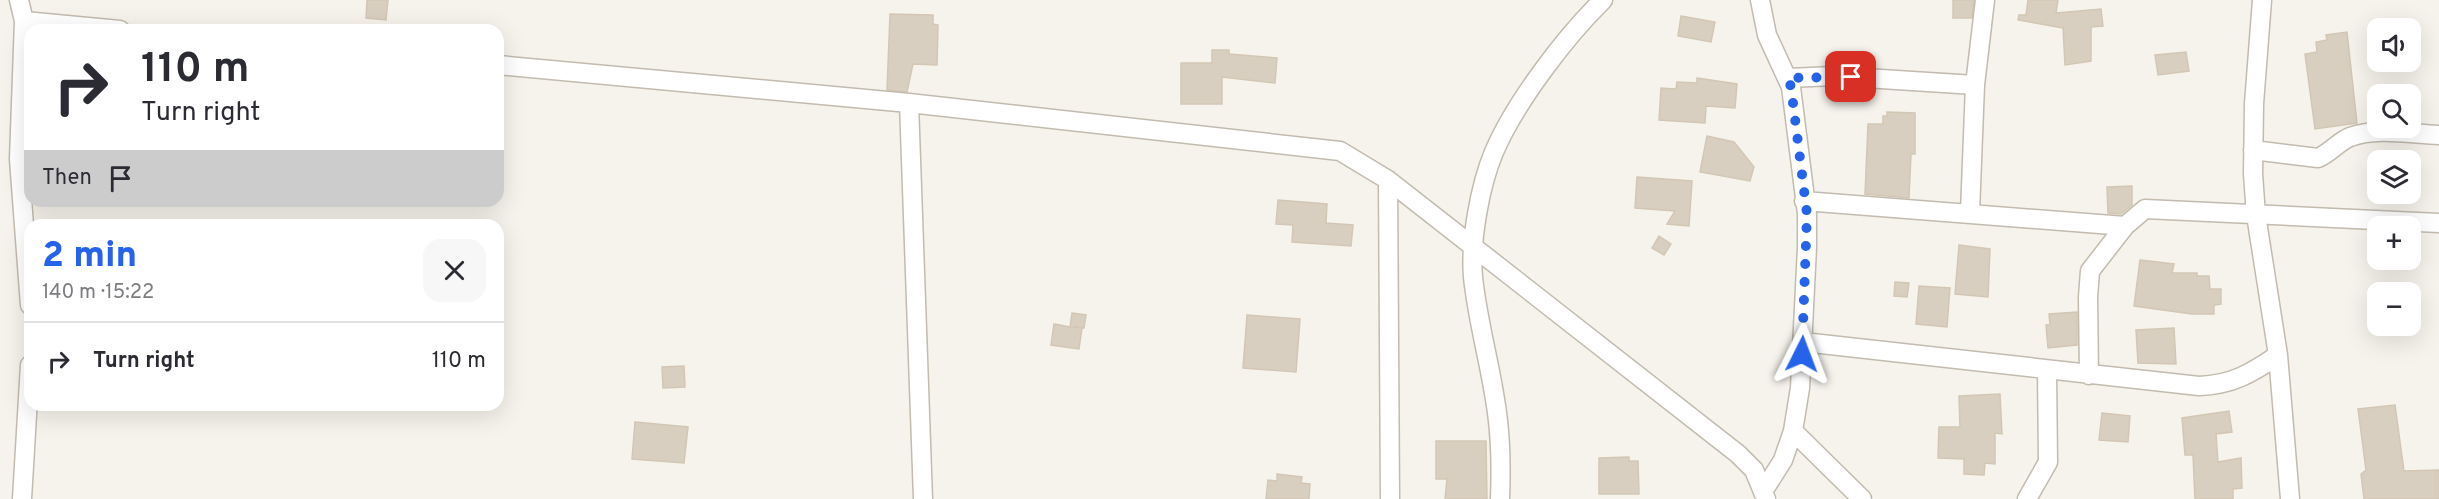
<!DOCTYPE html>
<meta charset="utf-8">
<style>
:root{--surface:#fff;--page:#f7f7f7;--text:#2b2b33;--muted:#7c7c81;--line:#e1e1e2;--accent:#2563eb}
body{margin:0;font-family:Overpass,sans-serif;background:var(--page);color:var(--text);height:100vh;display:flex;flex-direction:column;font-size:22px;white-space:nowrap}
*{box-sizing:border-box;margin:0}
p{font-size:20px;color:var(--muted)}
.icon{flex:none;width:33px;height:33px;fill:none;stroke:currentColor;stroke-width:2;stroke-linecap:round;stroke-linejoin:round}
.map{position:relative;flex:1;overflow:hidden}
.drawer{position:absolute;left:24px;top:219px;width:480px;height:192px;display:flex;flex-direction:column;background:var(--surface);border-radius:18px;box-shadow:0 6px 24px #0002}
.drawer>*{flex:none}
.banner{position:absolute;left:24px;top:24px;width:480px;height:183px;border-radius:18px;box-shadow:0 6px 24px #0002;background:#fff;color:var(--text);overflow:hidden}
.buttons{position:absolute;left:2367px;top:18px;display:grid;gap:12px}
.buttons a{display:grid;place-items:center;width:54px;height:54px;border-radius:12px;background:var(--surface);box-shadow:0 6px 24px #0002;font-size:30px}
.pin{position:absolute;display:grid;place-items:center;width:51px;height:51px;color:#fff;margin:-26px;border-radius:12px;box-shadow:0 3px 9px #0006}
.me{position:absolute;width:66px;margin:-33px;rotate:3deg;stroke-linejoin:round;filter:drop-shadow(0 0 4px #0008)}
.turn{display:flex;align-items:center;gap:21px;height:126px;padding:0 18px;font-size:27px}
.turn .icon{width:78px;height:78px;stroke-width:2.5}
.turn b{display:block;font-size:42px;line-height:51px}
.then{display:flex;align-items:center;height:57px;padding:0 18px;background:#0003;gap:12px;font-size:22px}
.round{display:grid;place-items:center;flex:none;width:63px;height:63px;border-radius:18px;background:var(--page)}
.summary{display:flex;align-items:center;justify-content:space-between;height:102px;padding:0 18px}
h1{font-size:36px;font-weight:800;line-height:45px;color:var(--accent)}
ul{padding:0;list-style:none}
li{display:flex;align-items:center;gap:18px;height:78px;padding:0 18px;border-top:2px solid var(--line)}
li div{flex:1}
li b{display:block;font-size:22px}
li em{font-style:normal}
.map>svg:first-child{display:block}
</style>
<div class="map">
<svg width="2439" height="499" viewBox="0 0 2439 499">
<rect width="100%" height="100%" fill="#f6f3ec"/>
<path fill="#d8cfc1" stroke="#d3c7b4" stroke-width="1.5" d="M367 0H388L386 20 366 18Z
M1953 0H1974L1972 18H1953Z
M2028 0H2058L2056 13 2101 9 2103 26 2091 27V61L2065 65 2063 28 2018 20 2019 15H2026Z
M890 14 933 15V24L938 25 937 65 913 64 907 92 887 90Z
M1681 16 1715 22 1711 42 1678 36Z
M2347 32 2357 123 2315 129 2305 54 2317 52 2316 42 2327 40 2326 35Z
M1212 50H1229V54L1277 58 1275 83 1222 77V104H1181V63H1212Z
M2186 52 2189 71 2158 75 2155 55Z
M1697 78 1737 84 1735 108 1706 106 1705 123 1659 120 1661 88 1676 89 1677 82 1697 83Z
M1887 112 1915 113V154H1911L1909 198 1865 194 1868 124H1883V116H1887Z
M1707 136 1734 142 1754 167 1750 181 1700 172Z
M1637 177 1692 181 1689 226 1667 224 1675 211 1635 208Z
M2132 186V205L2121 214 2108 213 2107 187Z
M1278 200 1327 204 1326 223 1353 225 1351 246 1292 242 1293 225 1276 224Z
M1659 236 1671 244 1664 255 1652 248Z
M1959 245 1990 249 1988 297 1955 294Z
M2140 260 2174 264 2172 273H2197V276H2209L2210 289H2221V304L2214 305V314H2192L2134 306Z
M1895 282 1909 283 1907 297 1894 296Z
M1919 286 1950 288 1947 327 1916 324Z
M2077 312V345L2048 348 2046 325H2050L2049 314Z
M1072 313 1086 315 1084 328 1073 327 1082 328 1079 349 1051 345 1054 324 1070 327Z
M1247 315 1300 319 1296 372 1243 368Z
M2174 328 2176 364 2138 363 2136 330Z
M684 366 685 387 663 388 662 367Z
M2000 394 2002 434 1995 433V464L1985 463 1984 475 1964 474V459L1938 458 1939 427H1960L1959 396Z
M2395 405 2404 471 2439 470V499H2364L2361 474 2366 470 2358 409Z
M2229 411 2232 432 2216 434 2218 462 2241 458 2242 488 2233 489V499H2195L2193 455H2185L2182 418Z
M2102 413 2130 416 2128 442 2099 440Z
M635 422 688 427 684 463 632 459Z
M1436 441H1486L1487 499H1445L1447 479H1436Z
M1629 457V461H1638L1639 494H1599V458Z
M1277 474 1302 477 1301 483 1310 484 1309 499H1266L1268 480 1277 481Z"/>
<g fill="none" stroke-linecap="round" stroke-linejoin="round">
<defs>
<path id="street" d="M19 0 24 21
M1760 0 1767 35 1791 87 1807 214V247L1800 388 1793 431 1783 460 1764 490
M2262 0 2254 104 2253 174 2256 215 2278 355 2290 499
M498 65 909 103 1340 151 1388 180 1738 454 1754 470 1766 499
M1788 78 1834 76 1975 85
M909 103 923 499
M2253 150 2318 158C2330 153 2338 142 2350 137 2376 127 2411 134 2439 135
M1388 180 1390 499
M1804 201 2125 226 2145 209 2439 223
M1970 212 1975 85 1985 0
M30 305 19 159 24 21 120 30
M1803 342 2199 386C2232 385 2252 373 2278 355
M2089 375 2088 297 2090 271 2125 226
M1793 431 1862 499
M22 499 30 365
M1500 499C1501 473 1501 447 1498 421 1493 373 1478 326 1473 277 1470 241 1480 185 1494 152 1515 103 1565 37 1603 0
M2027 499 2048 462 2047 371"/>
</defs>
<use href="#street" stroke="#c2bbae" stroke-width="21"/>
<use href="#street" stroke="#fff" stroke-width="18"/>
</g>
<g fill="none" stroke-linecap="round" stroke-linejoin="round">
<path stroke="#2563eb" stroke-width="10" stroke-dasharray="0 18" d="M1802 354 1807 214 1791 87 1788 78 1851 77"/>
</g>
</svg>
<div class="buttons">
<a><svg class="icon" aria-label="sound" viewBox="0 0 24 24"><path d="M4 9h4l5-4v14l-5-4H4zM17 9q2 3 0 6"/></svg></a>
<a><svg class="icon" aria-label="search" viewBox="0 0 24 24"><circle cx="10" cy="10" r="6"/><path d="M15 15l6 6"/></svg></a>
<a><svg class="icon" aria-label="layers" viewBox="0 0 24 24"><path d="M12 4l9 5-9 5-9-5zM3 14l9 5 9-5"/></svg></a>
<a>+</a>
<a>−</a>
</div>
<div class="pin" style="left:1851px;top:77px;background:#d93025"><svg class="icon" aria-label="arrive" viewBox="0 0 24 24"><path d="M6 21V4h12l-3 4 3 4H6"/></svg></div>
<svg class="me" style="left:1802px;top:354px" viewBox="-20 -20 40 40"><path d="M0-17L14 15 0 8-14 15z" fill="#2563eb" stroke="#fff" stroke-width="4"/></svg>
<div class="banner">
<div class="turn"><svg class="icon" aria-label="right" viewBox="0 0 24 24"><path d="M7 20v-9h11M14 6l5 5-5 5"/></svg><div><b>110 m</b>Turn right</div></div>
<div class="then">Then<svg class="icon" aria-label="arrive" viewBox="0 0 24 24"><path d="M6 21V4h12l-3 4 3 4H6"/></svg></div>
</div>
<section class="drawer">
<div class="summary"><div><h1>2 min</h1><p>140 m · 15:22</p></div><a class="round"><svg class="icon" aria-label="close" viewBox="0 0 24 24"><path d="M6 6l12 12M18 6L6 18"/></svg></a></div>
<ul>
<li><svg class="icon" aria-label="right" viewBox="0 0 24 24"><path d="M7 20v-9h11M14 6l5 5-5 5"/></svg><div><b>Turn right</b></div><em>110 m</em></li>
</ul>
</section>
</div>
